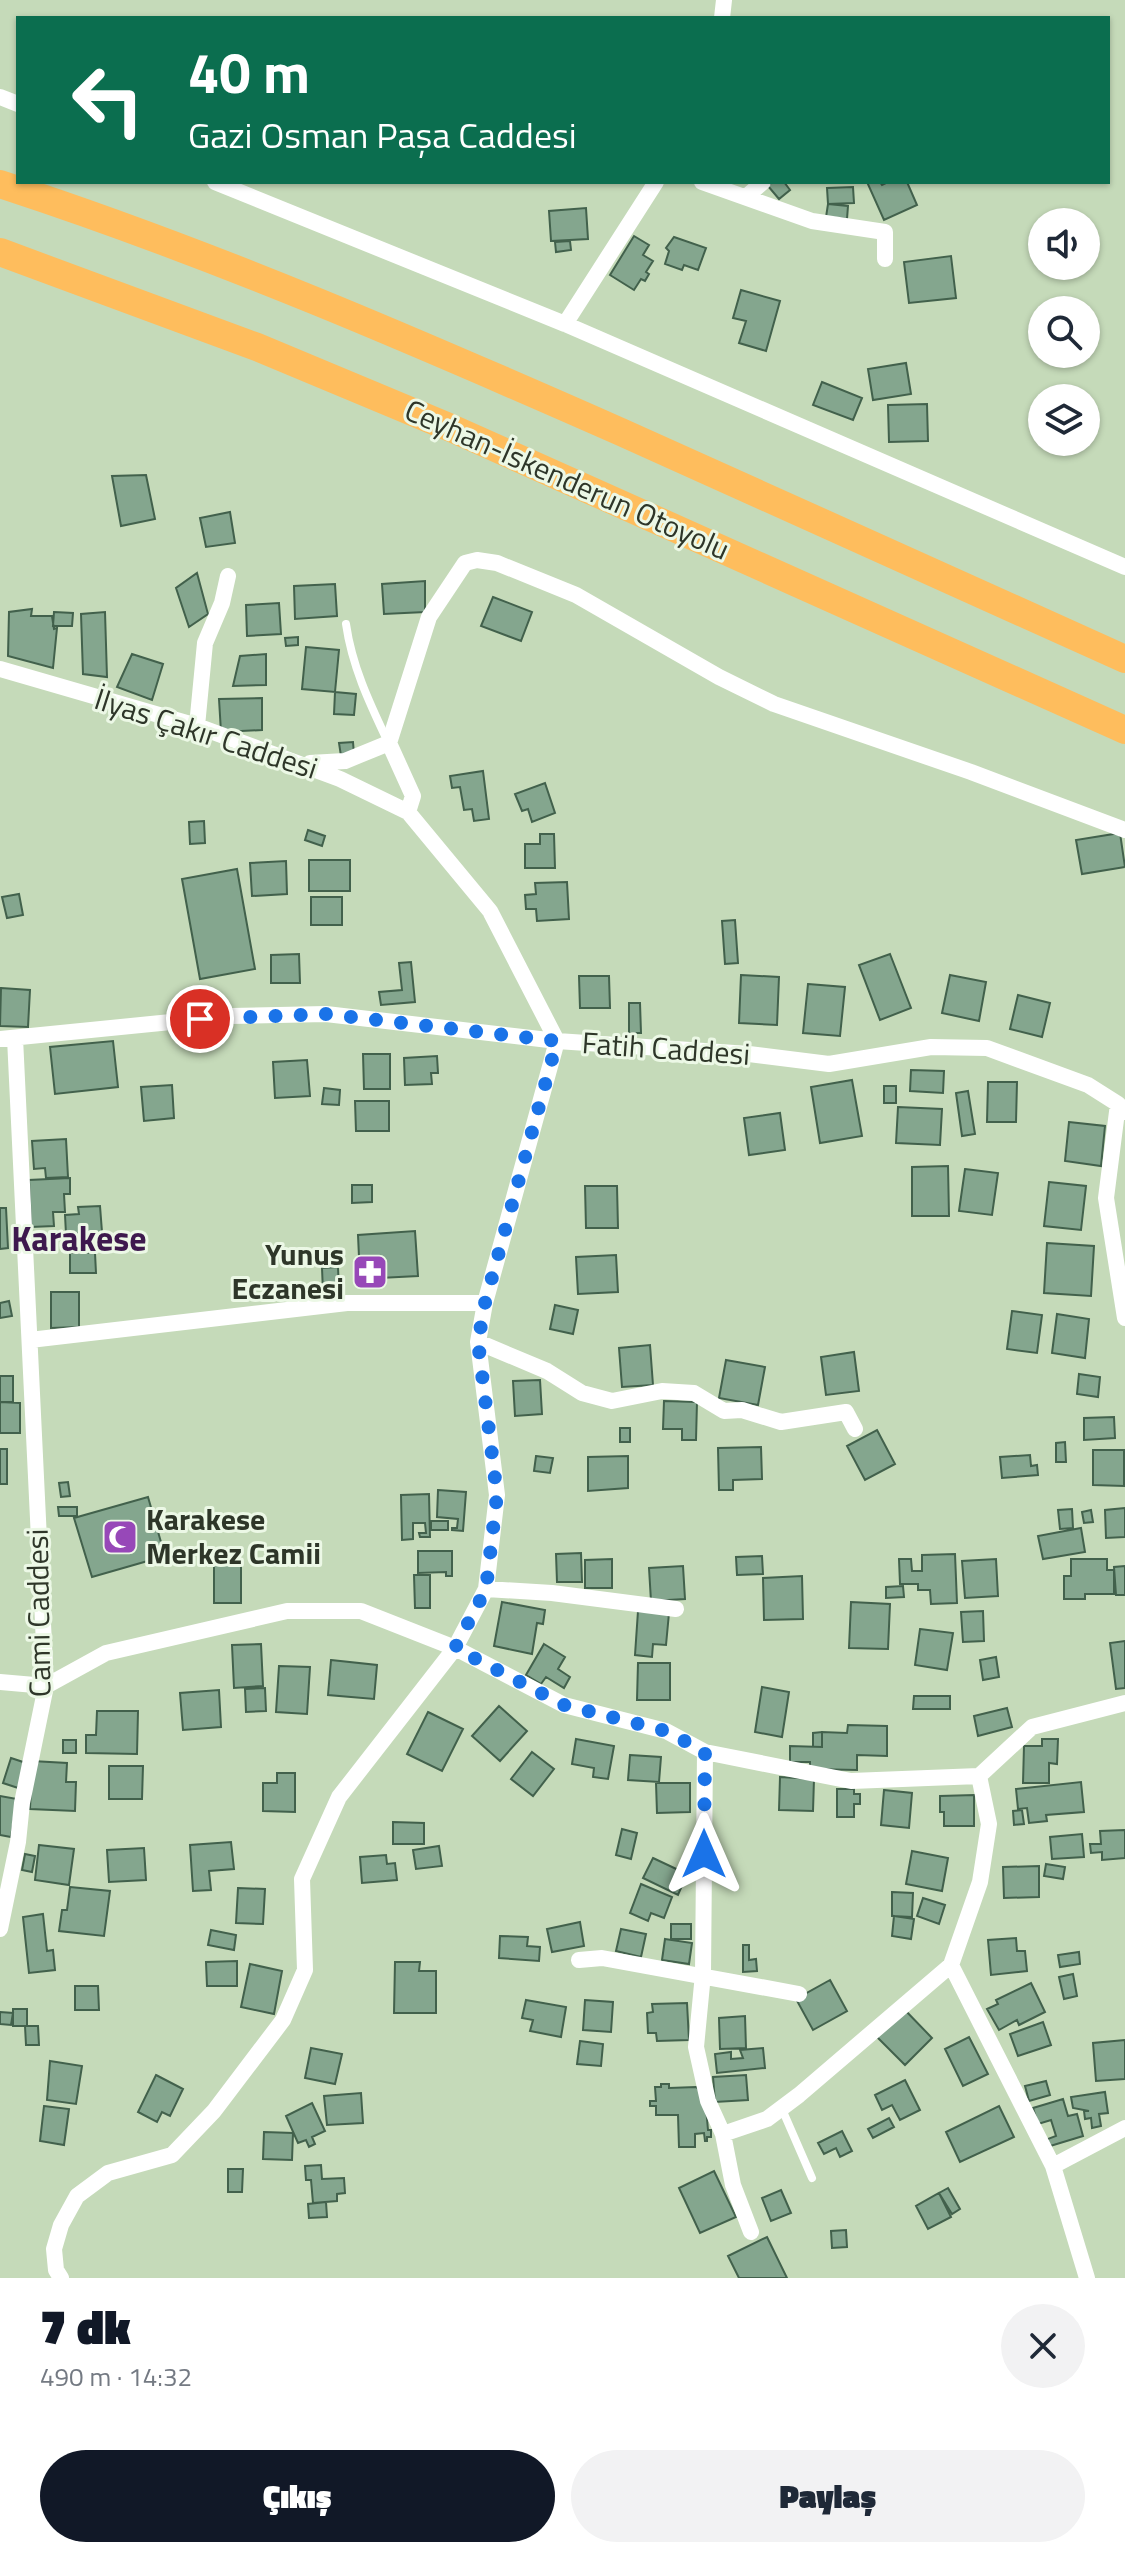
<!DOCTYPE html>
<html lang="tr">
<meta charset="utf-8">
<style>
:root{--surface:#fff;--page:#f2f2f3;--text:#1f2937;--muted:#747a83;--accent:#111827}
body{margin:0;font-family:"Titillium Web",sans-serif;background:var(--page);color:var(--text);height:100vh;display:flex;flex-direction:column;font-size:30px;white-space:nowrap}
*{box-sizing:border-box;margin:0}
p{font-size:26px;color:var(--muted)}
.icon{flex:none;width:44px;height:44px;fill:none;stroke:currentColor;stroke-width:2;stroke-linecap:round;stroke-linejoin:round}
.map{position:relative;height:2278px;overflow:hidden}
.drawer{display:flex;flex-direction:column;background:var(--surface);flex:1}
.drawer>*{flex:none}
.guide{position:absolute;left:16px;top:16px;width:1094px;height:168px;border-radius:0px;box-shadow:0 2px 6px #0004;background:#0b6e4f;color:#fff;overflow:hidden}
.controls{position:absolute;left:1028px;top:208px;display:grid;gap:16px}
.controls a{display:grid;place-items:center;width:72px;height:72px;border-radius:50%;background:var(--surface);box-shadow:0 2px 6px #0004;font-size:40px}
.pin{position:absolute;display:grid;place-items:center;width:68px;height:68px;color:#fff;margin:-34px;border:4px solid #fff;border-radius:50%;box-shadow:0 2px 8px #0007}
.me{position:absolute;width:88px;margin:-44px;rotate:0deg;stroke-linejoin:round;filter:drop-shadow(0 0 6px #0008)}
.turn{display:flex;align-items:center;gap:28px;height:168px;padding:0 40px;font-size:36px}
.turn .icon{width:104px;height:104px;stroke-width:2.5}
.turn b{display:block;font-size:56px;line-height:68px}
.round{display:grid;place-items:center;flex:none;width:84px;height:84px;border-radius:42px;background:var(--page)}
.headline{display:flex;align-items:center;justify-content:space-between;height:136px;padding:0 40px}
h1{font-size:48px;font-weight:800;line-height:60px;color:var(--accent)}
.primary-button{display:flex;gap:16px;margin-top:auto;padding:16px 40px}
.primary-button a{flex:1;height:92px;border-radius:48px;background:var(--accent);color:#fff;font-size:32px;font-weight:800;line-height:92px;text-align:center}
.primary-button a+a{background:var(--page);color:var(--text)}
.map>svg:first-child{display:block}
</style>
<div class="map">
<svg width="1125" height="2278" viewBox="0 0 1125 2278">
<rect width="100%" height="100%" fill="#c5dab9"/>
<path fill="#84a68e" stroke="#42614c" stroke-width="2" d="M772 182H784L790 190 779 199 768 186Z
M867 182H880L882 185 888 182H907L917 205 884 220Z
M853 187 854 203 828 204 827 188Z
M828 204 848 206 847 219 826 217Z
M586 208 588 239 551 241 549 211Z
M634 236 649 245 643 255 653 261 646 272 649 274 645 281 641 279 634 290 610 275Z
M674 237 706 248 698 270 684 265 682 270 665 264 669 251 666 248Z
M570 241 571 250 556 252 555 242Z
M951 256 956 298 909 303 904 262Z
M741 290 780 301 766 351 739 343 746 321 733 318Z
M906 363 911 394 873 400 868 369Z
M822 382 862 398 853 420 813 405Z
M927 404 928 441 889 442 888 405Z
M146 475 155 519 121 526 112 476Z
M230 512 235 543 206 547 200 518Z
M197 573 208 614 189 627 176 588Z
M425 581V612L384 614 382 584Z
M335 584 337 616 295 619 294 586Z
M493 597 532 612 521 641 481 626Z
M279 603 281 634 247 636 246 605Z
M32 609 31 616H52L54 629 57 628 53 668 8 656 9 612Z
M54 612 73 613 72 626H53Z
M105 612 107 677 83 674 81 614Z
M298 637V645L286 646 285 638Z
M306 647 339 650 335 692 302 689Z
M132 654 163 664 152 700 117 687Z
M266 654V685L233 686 240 656Z
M335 692 356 694 354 715 334 714Z
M262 698V730L221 732 219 699Z
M353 742 354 754 341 756 339 743Z
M483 771 489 819 474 821 472 809 464 810 460 787 452 788 450 776Z
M545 783 555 813 532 822 528 809 522 811 515 794Z
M204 821 205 843 190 844 189 822Z
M308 830 325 836 322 846 305 840Z
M1120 833 1125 867 1082 874 1076 840Z
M540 834H554L555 868H525V844H540Z
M309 860H350V891H309Z
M286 861 287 894 252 896 250 863Z
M237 869 255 969 200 979 182 879Z
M567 882 569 919 537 921 536 909H526L525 895 536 894 535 883Z
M19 894 23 915 7 918 2 897Z
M311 897H342V925H311Z
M735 920 738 963 725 964 722 921Z
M299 954 300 983H271V955Z
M890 954 911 1008 880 1020 859 965Z
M411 962 415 1002 381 1005 379 992 402 990 399 963Z
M741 975 779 977 777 1025 739 1023Z
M950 975 986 982 979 1021 942 1013Z
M579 976H609L610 1008H580Z
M808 984 845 987 840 1036 803 1033Z
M1 988 30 990 28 1027 0 1026Z
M1018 995 1050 1003 1042 1037 1010 1029Z
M629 1003H640L641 1033H629Z
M113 1041 118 1087 55 1094 50 1047Z
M363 1054H390V1089H364Z
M437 1056 438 1073H431L432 1084 405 1085 404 1058Z
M307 1060 310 1096 275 1098 273 1062Z
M911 1070 944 1071 943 1093 910 1091Z
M852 1080 862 1136 820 1143 811 1087Z
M988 1082H1017L1016 1122H987Z
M172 1085 174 1118 144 1121 141 1087Z
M884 1086H896V1103H884Z
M324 1088 340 1090 339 1105 322 1104Z
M968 1091 975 1134 962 1136 956 1093Z
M355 1101H389V1131H356Z
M898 1107 942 1109 940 1145 896 1143Z
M780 1113 785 1150 749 1155 744 1118Z
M1069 1122 1105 1126 1101 1166 1065 1161Z
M66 1139 68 1177 46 1178 45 1168 34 1169 32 1141Z
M948 1166 949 1216H912V1167Z
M965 1169 998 1173 992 1215 959 1211Z
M70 1178V1194H64L65 1212H53L54 1226 31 1227 29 1180Z
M1049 1182 1086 1186 1081 1230 1044 1226Z
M352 1185H372V1202L352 1203Z
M585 1186H617L618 1228H586Z
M100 1206 102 1232 66 1234 65 1215 79 1214 78 1207Z
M0 1208H6L8 1248 0 1249Z
M415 1231 418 1276 360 1279 358 1235Z
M1047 1243 1094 1246 1091 1296 1044 1293Z
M70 1253H95L96 1273H70Z
M616 1255 618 1292 578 1294 576 1257Z
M338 1267 339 1291 323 1292 322 1268Z
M51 1292H79V1327L51 1328Z
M9 1301 12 1316 0 1318V1303Z
M555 1305 578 1310 573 1334 550 1329Z
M1012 1311 1042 1315 1037 1353 1007 1349Z
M1057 1314 1089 1319 1085 1358 1052 1353Z
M650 1345 653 1385 622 1387 619 1348Z
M854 1352 859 1391 826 1395 821 1357Z
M726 1360 765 1367 758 1405 719 1398Z
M1079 1374 1100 1377 1098 1397 1077 1394Z
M0 1376H13V1402H0Z
M540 1380 542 1414 515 1416 513 1381Z
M664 1401 697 1402 696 1440H682V1429H663Z
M0 1402 20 1403V1433H0Z
M1114 1417 1115 1438 1084 1440V1418Z
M620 1428H630V1442H620Z
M877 1430 895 1464 865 1480 847 1446Z
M1065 1442 1066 1462H1056V1443Z
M761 1447 762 1479 733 1480V1490H719L718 1448Z
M0 1449H7V1484H0Z
M1093 1450H1124V1486L1093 1485Z
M1030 1455 1031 1466 1037 1465 1038 1475 1002 1478 1000 1457Z
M536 1456 553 1458 550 1473 534 1471Z
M628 1456V1488L588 1491V1457Z
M68 1482 70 1496 61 1497 59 1483Z
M438 1490 466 1492 463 1531 452 1530V1528H457L458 1519 437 1517Z
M429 1494 430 1537H420L419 1533H426L425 1523H413V1539L402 1540 401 1495Z
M148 1497 165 1556 92 1577 74 1518Z
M58 1507H77V1516H59Z
M1125 1508V1537L1106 1538 1105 1510Z
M1072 1509 1073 1528 1060 1529 1058 1510Z
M1091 1510 1093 1522 1084 1523 1082 1512Z
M431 1521H448V1530H431Z
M1081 1528 1085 1552 1043 1559 1038 1536Z
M418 1551H452V1576H446V1572L418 1573Z
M581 1553 582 1582H557L556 1554Z
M955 1554 957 1603 931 1604 930 1590H918V1584H900L899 1559H911L912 1571H922V1555Z
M762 1556 763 1574 737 1575 736 1557Z
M612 1559V1588H585V1560Z
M996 1559 998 1596 965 1598 962 1561Z
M1071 1559H1107V1570H1114V1594H1085V1599H1064V1576H1071Z
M214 1560H241V1603H214Z
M683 1566 685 1599 651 1601 649 1568Z
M1125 1566V1595H1116L1114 1567Z
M414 1575H430V1608H415Z
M802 1576 803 1619 764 1620 763 1578Z
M903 1586 904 1597 886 1598V1587Z
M502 1602 545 1610 543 1624 537 1623 532 1654 494 1646Z
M851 1602 890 1604 888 1649 849 1648Z
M638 1611 669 1613 666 1645 653 1644 652 1657 635 1655Z
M983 1611 984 1641 963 1642 961 1612Z
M920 1629 953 1633 947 1670 915 1665Z
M1125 1641V1688L1116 1689 1110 1643Z
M261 1644 263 1686 234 1688 232 1645Z
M544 1644 565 1657 558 1669 570 1677 564 1688 546 1677 541 1684 526 1675Z
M996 1657 999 1677 983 1680 980 1660Z
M331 1660 377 1665 374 1699 328 1695Z
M638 1663H670V1700H637Z
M279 1666 310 1667 307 1714 276 1712Z
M762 1687 789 1692 782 1737 755 1732Z
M265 1688 266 1711 246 1712 245 1689Z
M219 1690 221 1727 183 1730 180 1693Z
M914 1696H950V1709H913Z
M499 1706 527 1731 500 1761 472 1736Z
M1007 1708 1012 1727 978 1736 974 1716Z
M97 1711H138L137 1754 86 1753V1735H96Z
M428 1712 463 1729 442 1771 407 1754Z
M848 1725 887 1726V1756L857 1755V1770L810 1769V1762H790V1746L822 1747V1732L847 1733Z
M822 1732V1747H813V1733Z
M576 1739 614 1746 608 1779 593 1777 594 1768 572 1764Z
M1042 1739H1058L1057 1764 1049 1763V1783H1023L1024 1746H1042Z
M63 1740H76V1753H63Z
M532 1752 554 1769 533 1796 511 1779Z
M630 1755 661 1757 659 1782 628 1780Z
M11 1758 26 1763 18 1788 3 1783Z
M32 1761 67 1763 66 1782H76L75 1811 30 1809Z
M109 1766H143L142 1799H109Z
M277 1773H295V1812L263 1811V1783H277Z
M780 1777 814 1779 813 1811 779 1810Z
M1081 1782 1084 1812 1046 1815 1047 1821 1029 1823 1027 1808 1018 1809 1016 1789Z
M656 1783H690V1812L657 1813Z
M837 1789H854V1794H860V1804H854V1817H837Z
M884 1790 912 1793 909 1828 881 1825Z
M974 1795V1826H944V1812H940V1796Z
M0 1796 17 1799 11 1837 0 1835Z
M1022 1810 1024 1824 1014 1825 1013 1811Z
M393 1822 424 1823V1844H393Z
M622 1829 637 1833 631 1859 616 1855Z
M1125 1830V1858L1102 1860V1852L1091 1853 1090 1844H1101L1100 1831Z
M1082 1834 1084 1857 1052 1859 1050 1837Z
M231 1842 234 1869 209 1871 211 1890 193 1891 190 1845Z
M39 1845 74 1849 69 1885 35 1880Z
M439 1846 442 1866 416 1869 413 1850Z
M144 1848 146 1880 109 1882 107 1850Z
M912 1851 948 1858 942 1891 906 1884Z
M25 1854 35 1856 32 1872 22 1870Z
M386 1855 387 1864 395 1863 397 1880 362 1883 360 1857Z
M653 1858 687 1874 678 1895 643 1878Z
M1046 1864 1065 1867 1063 1879 1044 1876Z
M1039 1866V1897L1004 1898 1003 1867Z
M641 1884 672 1897 664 1918 651 1913 648 1921 630 1913Z
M70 1887 110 1891 104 1936 59 1931 62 1910H67Z
M238 1888 265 1889 263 1924 236 1923Z
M892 1892 913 1893 912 1917 892 1916Z
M923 1898 945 1905 939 1924 917 1916Z
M43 1914 47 1951 53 1950 55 1970 29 1973 23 1917Z
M894 1916 914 1919 911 1939 892 1936Z
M580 1922 584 1946 552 1952 547 1929Z
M671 1924H691V1939H671Z
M621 1929 646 1934 641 1957 616 1951Z
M211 1930 236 1935 234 1950 208 1945Z
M500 1936 528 1937 527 1946 540 1947 539 1961 499 1958Z
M1016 1938 1017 1951H1025L1027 1971 991 1975 988 1940Z
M665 1939 692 1943 689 1964 662 1960Z
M743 1945H749V1960L756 1959 757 1971 743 1972Z
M1079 1952 1080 1964 1060 1967 1058 1955Z
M237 1961V1986H207L206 1962Z
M395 1962H420L419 1971H436V2013H394Z
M250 1964 282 1971 274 2014 241 2007Z
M1073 1974 1077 1996 1064 1999 1059 1977Z
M830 1980 847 2011 813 2030 796 1999Z
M1031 1983 1045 2012 1019 2025 1017 2020 999 2030 987 2009 998 2004 996 2000Z
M75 1986H98L99 2010H75Z
M526 2000 566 2007 561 2037 530 2031 533 2020 522 2018Z
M585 2000 613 2002 611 2032 583 2030Z
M687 2003 689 2040 657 2041 656 2033H648L647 2013 653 2012 652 2004Z
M903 2008 932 2038 905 2065 875 2035Z
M13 2009H27V2026H13Z
M0 2012 13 2013 11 2025 0 2024Z
M745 2016 746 2048 720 2049 719 2018Z
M1043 2022 1051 2045 1018 2056 1010 2034Z
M25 2026H38L39 2045H26Z
M969 2037 988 2074 963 2086 945 2049Z
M1125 2040V2079L1096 2081 1093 2043Z
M580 2041 603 2044 601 2066 577 2064Z
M311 2048 342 2054 335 2084 305 2078Z
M763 2048 765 2068 717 2073 715 2054 731 2052V2059L743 2058 740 2050Z
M50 2061 82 2066 76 2104 47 2100Z
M156 2075 183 2089 170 2116 162 2112 157 2122 138 2112Z
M746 2075 748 2100 715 2102 713 2077Z
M905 2080 920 2110 900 2120 892 2105 882 2110 875 2095Z
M1046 2081 1050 2095 1029 2101 1025 2086Z
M661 2084H669V2088L696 2087 700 2090 706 2107 708 2130H711V2137H707V2141H705L704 2133 695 2134V2147H679L678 2115H656V2106H650V2101H656L655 2087H661Z
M1105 2092 1108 2113 1099 2114 1101 2126 1092 2128 1091 2118 1085 2119 1084 2111H1089L1073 2108 1071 2097Z
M361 2093 363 2123 327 2125 324 2096Z
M1063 2099 1068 2116 1077 2114 1083 2136 1047 2147 1045 2140 1056 2136 1051 2120 1038 2124 1033 2108Z
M312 2103 325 2131 312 2137 315 2144 309 2147 306 2140 298 2143 286 2116Z
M44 2106 69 2109 64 2145 40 2141Z
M999 2106 1014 2137 960 2162 946 2132Z
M889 2118 894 2127 873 2138 868 2129Z
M842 2131 852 2151 840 2157 836 2148 824 2154 818 2143Z
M264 2132 293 2133 292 2160 263 2159Z
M321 2165 322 2179 344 2178 345 2193 337 2194V2201L313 2203 311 2180H306L305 2166Z
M228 2169H243L242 2192H228Z
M714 2171 736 2217 700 2233 679 2188Z
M948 2188 960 2209 952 2214 939 2193Z
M781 2190 791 2213 771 2221 762 2198Z
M939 2193 951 2217 928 2229 916 2206Z
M326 2202 327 2217 309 2218 308 2204Z
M846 2230 847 2247 832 2248 831 2231Z
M767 2237 787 2278H739L728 2256Z"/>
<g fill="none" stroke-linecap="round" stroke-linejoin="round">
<path stroke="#fff" stroke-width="8" d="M346 624C352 666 369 702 387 740
M782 2109 812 2178"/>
<path stroke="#fff" stroke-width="16" d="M722 18 724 0
M0 97 18 104
M215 182 565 324 1125 567
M702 182 812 221 885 232V259
M746 197 763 182
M565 324 656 182
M0 669 197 726 340 779 408 812 490 911 557 1041 485 1303 478 1342 497 1495 486 1589 455 1648 339 1797 302 1879 305 1970 283 2020 214 2111 172 2155 108 2173 77 2196 61 2225 54 2249 56 2270 61 2278
M197 726 205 643 222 603 228 576
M310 763 345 761 389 743
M408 812 413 796 389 743 429 617 465 563 477 560 497 563 576 595 719 677 774 704 971 772 1125 830
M0 1039 231 1016 326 1014 557 1041 749 1054 829 1064 931 1047 987 1048 1088 1085 1118 1104 1125 1112
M1118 1104 1106 1198 1125 1318
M30 1340 347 1303H485
M478 1342 547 1371 582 1393 612 1401 662 1391 694 1393 724 1411 742 1410 781 1422 846 1412 855 1429
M486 1589 552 1593 676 1609
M0 1682 46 1686 106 1653 287 1611H361L455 1648 564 1705 666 1731 705 1752 851 1781 979 1776
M705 1752 703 1974 696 2047 708 2101 723 2134 733 2185 751 2232
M979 1776 1032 1727 1125 1703
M0 1929 18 1842 22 1803 46 1686 15 1038
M579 1960 602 1958 799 1994
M951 1965 1053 2166 1087 2278
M723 2134 767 2119 799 2095 951 1965 980 1882 989 1824 979 1776
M1053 2166 1125 2128"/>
<path stroke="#febd5d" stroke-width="28" d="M0 184C212 253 417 342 621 432 789 507 957 583 1125 659
M0 252 257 347 451 428 1125 730"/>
</g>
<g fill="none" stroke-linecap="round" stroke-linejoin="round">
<path stroke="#1a73e8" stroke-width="14" stroke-dasharray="0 25.2" d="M200 1019 326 1014 557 1041 485 1303 478 1342 497 1495 486 1589 455 1648 564 1705 666 1731 705 1752 704 1854"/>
</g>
<defs>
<symbol id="pharmacy-square" viewBox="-11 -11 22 22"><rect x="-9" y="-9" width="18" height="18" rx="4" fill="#9748b8" stroke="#ecf8e6"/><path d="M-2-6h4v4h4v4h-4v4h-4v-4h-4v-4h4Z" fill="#fff"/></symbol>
<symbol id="mosque-square" viewBox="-11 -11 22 22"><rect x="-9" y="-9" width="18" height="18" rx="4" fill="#9748b8" stroke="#ecf8e6"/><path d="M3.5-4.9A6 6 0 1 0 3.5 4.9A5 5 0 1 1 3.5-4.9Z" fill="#fff"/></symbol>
</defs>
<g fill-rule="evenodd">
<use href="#pharmacy-square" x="350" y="1252" width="40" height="40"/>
<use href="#mosque-square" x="100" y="1517" width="40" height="40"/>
</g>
<g text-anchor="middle" stroke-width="6" stroke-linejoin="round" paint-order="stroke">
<g font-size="30" fill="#2e3629" stroke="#ecf8e6">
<text transform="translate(567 480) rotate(24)" y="10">Ceyhan-İskenderun Otoyolu</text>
<text transform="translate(206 734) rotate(18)" y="10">İlyas Çakır Caddesi</text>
<text transform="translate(666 1049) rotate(4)" y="10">Fatih Caddesi</text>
<text transform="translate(39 1613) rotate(-91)" y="10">Cami Caddesi</text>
</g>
<g font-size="30" font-weight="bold" fill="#2e3629" stroke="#ecf8e6" text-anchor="end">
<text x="344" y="1265">Yunus<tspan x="344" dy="34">Eczanesi</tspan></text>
<text x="146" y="1530" text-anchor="start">Karakese<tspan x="146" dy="34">Merkez Camii</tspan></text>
</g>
<g font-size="34" font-weight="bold" fill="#3e194e" stroke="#ecf8e6">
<text x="79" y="1251">Karakese</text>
</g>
</g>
</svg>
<div class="controls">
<a><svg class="icon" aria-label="sound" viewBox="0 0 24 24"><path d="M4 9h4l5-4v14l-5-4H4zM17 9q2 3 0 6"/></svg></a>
<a><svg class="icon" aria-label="search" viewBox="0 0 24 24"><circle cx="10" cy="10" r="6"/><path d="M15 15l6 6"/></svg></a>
<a><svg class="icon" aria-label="layers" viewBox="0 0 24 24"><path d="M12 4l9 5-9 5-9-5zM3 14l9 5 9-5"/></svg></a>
</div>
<div class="pin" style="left:200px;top:1019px;background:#d93025"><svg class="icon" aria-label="arrive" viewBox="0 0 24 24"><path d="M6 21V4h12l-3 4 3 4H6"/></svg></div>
<svg class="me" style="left:704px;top:1854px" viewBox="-20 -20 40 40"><path d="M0-17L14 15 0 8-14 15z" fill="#1a73e8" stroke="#fff" stroke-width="4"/></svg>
<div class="guide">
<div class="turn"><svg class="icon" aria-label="left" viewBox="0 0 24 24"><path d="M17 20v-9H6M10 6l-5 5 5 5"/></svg><div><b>40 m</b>Gazi Osman Paşa Caddesi</div></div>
</div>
</div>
<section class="drawer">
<div class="headline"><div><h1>7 dk</h1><p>490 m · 14:32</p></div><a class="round"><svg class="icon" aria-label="close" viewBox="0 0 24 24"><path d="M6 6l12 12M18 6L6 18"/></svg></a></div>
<div class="primary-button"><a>Çıkış</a><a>Paylaş</a></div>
</section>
